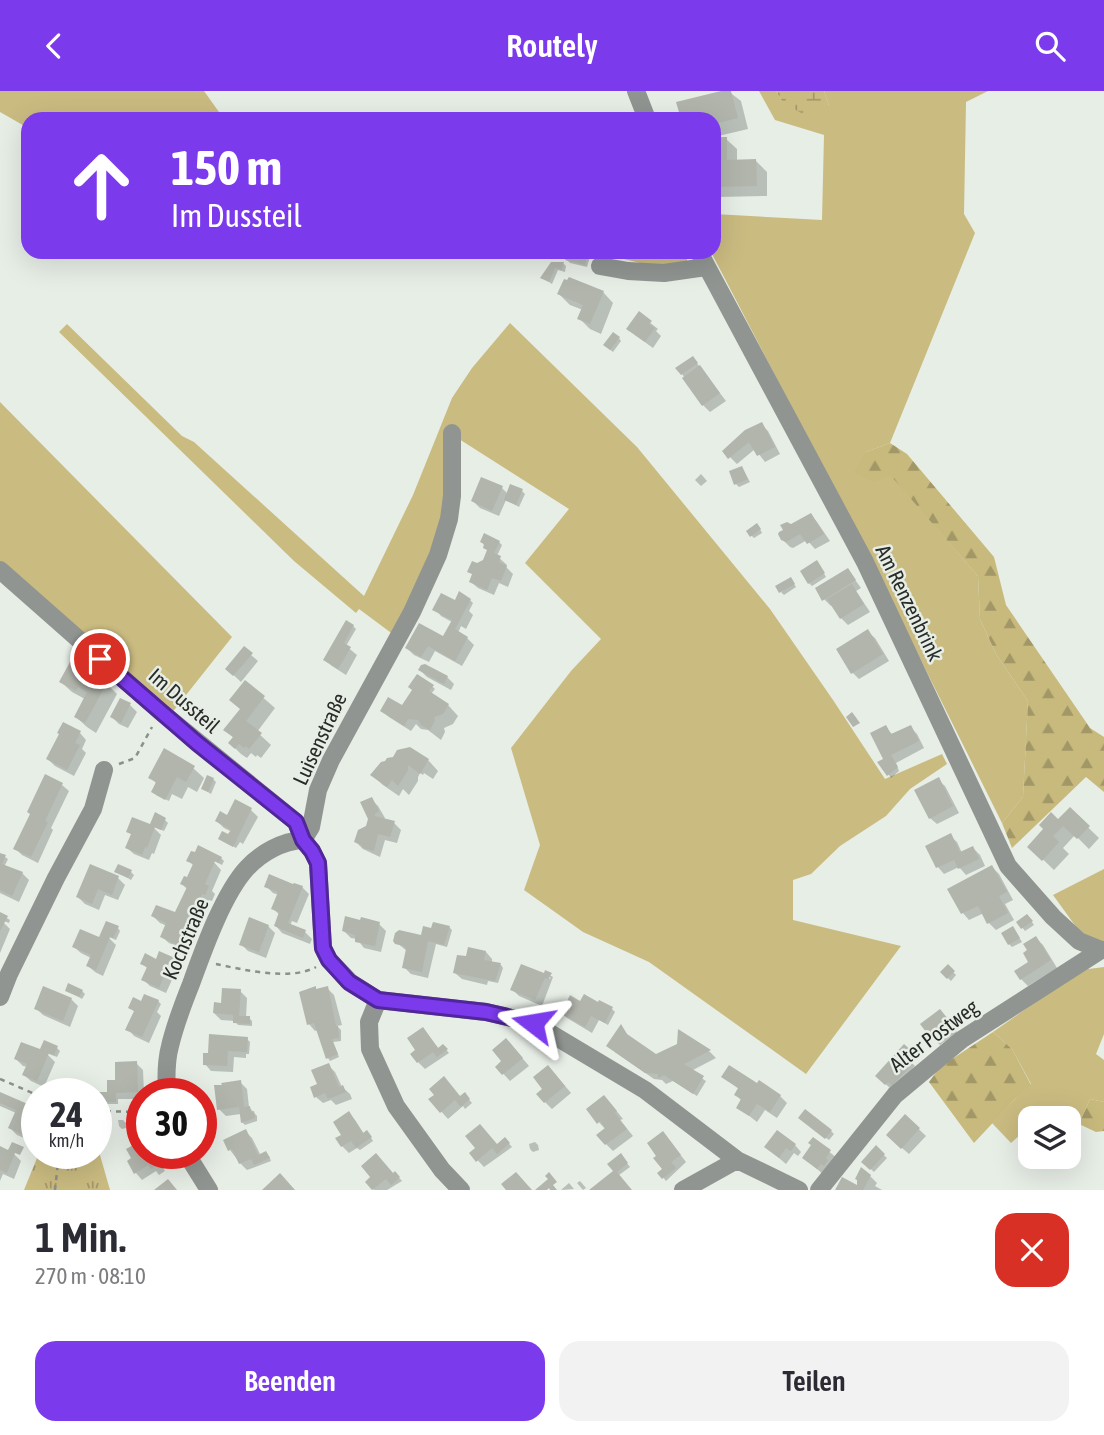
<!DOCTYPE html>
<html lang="de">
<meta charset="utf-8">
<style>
:root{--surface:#fff;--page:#f2f2f3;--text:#2b2b33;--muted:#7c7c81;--accent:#7c3aed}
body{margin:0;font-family:"Asap Condensed",sans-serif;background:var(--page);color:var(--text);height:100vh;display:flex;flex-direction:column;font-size:26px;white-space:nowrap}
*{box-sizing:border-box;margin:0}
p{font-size:23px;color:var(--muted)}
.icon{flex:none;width:38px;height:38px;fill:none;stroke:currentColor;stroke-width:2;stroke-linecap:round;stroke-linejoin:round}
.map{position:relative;height:1099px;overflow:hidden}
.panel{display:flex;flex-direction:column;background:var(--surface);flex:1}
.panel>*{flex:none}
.guide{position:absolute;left:21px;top:21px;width:700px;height:147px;border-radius:21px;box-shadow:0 7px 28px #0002;background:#7c3aed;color:#fff;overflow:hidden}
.buttons{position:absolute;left:1018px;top:1015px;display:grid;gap:14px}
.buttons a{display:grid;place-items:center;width:63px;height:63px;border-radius:14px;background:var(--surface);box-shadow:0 7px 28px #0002;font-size:35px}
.speed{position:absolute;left:21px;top:987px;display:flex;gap:14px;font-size:35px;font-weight:700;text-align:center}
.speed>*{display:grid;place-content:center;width:91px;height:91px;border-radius:50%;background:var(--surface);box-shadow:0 7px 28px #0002;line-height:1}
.speed small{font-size:18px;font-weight:400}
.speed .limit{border:10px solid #d22;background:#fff;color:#111}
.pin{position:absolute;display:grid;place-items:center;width:60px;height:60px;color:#fff;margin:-30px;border:4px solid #fff;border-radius:50%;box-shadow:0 2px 7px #0007}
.me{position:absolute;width:77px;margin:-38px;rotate:284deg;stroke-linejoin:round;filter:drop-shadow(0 0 5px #0008)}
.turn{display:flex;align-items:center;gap:24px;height:147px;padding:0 35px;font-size:32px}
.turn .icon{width:91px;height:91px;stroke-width:2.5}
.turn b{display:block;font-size:49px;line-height:60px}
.round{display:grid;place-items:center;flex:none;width:74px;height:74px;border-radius:21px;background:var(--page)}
.overview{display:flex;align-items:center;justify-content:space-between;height:119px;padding:0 35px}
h1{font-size:42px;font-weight:600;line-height:52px}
.button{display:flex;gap:14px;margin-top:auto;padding:14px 35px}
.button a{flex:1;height:80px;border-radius:21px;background:var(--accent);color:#fff;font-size:28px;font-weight:600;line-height:80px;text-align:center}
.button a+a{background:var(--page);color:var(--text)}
header{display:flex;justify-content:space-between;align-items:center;height:91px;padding:0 35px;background:var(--accent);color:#fff;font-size:32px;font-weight:600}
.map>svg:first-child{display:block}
</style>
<header><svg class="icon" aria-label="back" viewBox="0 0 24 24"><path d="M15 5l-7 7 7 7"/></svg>Routely<svg class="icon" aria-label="search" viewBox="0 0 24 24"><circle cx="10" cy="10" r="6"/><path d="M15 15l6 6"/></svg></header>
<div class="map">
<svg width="1104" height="1099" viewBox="0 0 1104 1099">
<defs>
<pattern id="forest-firs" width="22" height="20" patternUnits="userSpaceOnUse" patternTransform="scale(1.75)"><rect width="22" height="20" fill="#c8b97c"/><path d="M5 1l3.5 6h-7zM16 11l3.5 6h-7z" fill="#a29766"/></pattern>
<pattern id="wetland-marsh" width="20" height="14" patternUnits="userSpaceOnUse" patternTransform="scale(1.75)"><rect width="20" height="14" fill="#cabb81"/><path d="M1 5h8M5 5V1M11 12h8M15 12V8" fill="none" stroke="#a4986a"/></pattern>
<pattern id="park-tufts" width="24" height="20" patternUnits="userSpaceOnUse" patternTransform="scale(1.75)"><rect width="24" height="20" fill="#cabb81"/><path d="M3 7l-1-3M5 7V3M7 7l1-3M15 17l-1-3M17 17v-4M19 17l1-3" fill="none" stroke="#a4986a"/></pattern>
</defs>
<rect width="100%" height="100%" fill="#e7eee6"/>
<path fill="#cabb81" d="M0 0H204L224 28H28V37L0 21Z
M759 0H776L782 10 829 15 824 0H988L966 11 964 123 975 142 890 352 866 361 891 384 978 485 980 528 996 563 1028 610 1023 706 1002 732 871 469 711 161H714V123L822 129 824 44 775 29Z
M596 161H684L689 174 664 178Z
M510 232 637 356 770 518 833 609 885 688 942 663 947 673 910 698 886 725 840 755 811 783 793 789V829L901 855 806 983 649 871 583 841 524 799 540 754 511 657 571 580 601 548 525 472 569 418 459 348 448 407 434 461 394 544 359 518 356 522 294 470 59 241 67 233 182 345 194 351 364 505 413 404 452 307 472 277Z
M0 311 232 546 171 623 0 471Z
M1104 778V853L1082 844 1053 804Z
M1104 876V943L1096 963 1104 969V1011L1090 1008 1079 1033 1069 1030V1027H1060L1046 1023 1040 1027H1031V1034L1011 1052 992 1032 1015 1008 1031 993 1012 958 993 941 1081 879Z"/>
<path fill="url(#forest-firs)" d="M890 352 907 363 994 466 1006 514 1090 637 1104 646V701L1086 686 1012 757 1002 732 1023 706 1028 610 996 563 980 528 978 485 891 385 873 391 854 381 866 361Z
M993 941 1012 958 1031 994 1015 1008 974 1052 929 991 940 976Z
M1090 1008 1104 1011V1040L1096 1041 1079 1033Z"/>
<path fill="url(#wetland-marsh)" d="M776 0H824L829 15 807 26 782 10Z"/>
<path fill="url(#park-tufts)" d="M96 1050 110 1099H24L39 1062H96Z"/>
<path fill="#0003" d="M728 0 741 10 748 38 714 46V28H682Z
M714 48H726L737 58V70H756L767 81V105L718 106 714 101Z
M574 161 587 163 590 166 587 176 570 172 567 169Z
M552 172 564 173 566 175 565 181 558 179 552 193 543 187Z
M603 201 613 212 601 243 590 238 579 227 583 219 570 214 559 203Z
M639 223 658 238 656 240 661 245 653 257 635 244Z
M619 247 621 250 613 261 608 257Z
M693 267 726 310 710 321 703 314 682 283Z
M761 333 768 340 780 363 765 371 755 358 737 373 724 360Z
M742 377 750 391 739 396 736 393Z
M701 383 707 390 701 395 695 389Z
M502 397 508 403 522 400 525 403 519 416 506 409 499 425 480 417 473 410Z
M811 424 817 431 830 450 815 458 807 449 793 457 790 456 782 448 791 435Z
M760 438 762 442 754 447 751 444Z
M482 451H499L502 454 497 465 507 474 506 476 513 483 508 496 499 492 494 504 478 497 471 491 477 473 485 471 489 461Z
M819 474 826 486 812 495 809 492Z
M848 479 861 497 856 500 870 521 848 534 841 527 833 514 831 515 824 508Z
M793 491 796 496 784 504 781 501Z
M470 509 473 512 469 520 473 524 466 538 461 535 458 542 467 547 474 554 462 575 435 560 429 571 414 564 407 557 444 547 452 531 441 525 435 518 462 515Z
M353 535 356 538 346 555 357 564 346 584 332 575 325 569Z
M868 541 875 547 889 570 859 588 852 581Z
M251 564 258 570 241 591 227 578Z
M420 579 447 586 454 593 451 599 427 586Z
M61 591 106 592 117 603 96 642 87 636 76 626 85 608 72 601Z
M245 591 275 617 257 641 271 654 261 667 257 664 256 666 251 662 247 667 241 663 230 652 234 647 225 639 241 619Z
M432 595 435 598 431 603 448 614 458 625 453 633 444 637 445 641 441 649 428 639 421 638 416 633 411 640 389 626 382 619 409 621Z
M121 609 130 614 137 621 128 637 119 633 112 626Z
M885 636 892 643 910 636 917 643 924 657 896 672 899 680 891 687 880 672 886 669Z
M80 642 86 649 82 658 86 662 74 685 55 675 48 668Z
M395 668 428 669 438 680 433 688 424 682 423 684 420 682 418 686V690L409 704 403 698 399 705 383 694 372 684Z
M193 677 204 687 197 701 188 696 182 708 172 703 169 710 156 704 157 693 150 686Z
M213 688 216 691 211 703 203 698Z
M938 689 945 695 959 722 937 733 930 727Z
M62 694 69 700 51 737 53 739 38 772 22 764 15 757Z
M371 708 378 715 385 727 383 729 394 732 401 739 397 752 385 749 380 766 363 758 356 751 368 736Z
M251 719 258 726 243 753 240 751 236 757 223 750 235 749 232 741 224 737 217 730Z
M1070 719 1099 747 1089 758 1075 744 1063 757 1069 763 1054 779 1029 755 1058 731Z
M165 729 168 732 164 740 153 736 161 744 154 763 152 762 149 769 134 763 127 757 132 744 128 740 151 736Z
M950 745 957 751 962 762 973 757 980 764 985 775 966 784 959 776 944 783 938 776 927 756Z
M0 763 8 768 4 776 22 782 29 789 19 811 0 802Z
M221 767 224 770 222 774 212 769 221 779 212 800 215 803 212 810 209 809 187 860 169 852 162 846 167 835 160 832 153 825 176 823 188 799 182 793 188 789 194 775 188 769Z
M992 776 999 783 1013 809 1005 813 1014 829 996 839 989 832 984 822 969 829 963 822 950 798Z
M116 780 131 781 134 784 131 789Z
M118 787 125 794 118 809 105 804 99 819 85 813 78 806Z
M266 795 302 796 309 803 297 832 292 830 290 835 305 841 312 848 310 853 282 842 276 835 280 824 273 818 279 804 273 802Z
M0 823 10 829 9 832 1 829 10 838 0 862Z
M1030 828 1034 834 1025 840 1018 831Z
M379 833 386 840 381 861 364 857 357 848 351 847 344 840Z
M268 835 275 842 266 867 248 860 241 853Z
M449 836 452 839 447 856 436 853 428 887 411 883 404 876 407 860 397 852 423 846Z
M118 837 120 840 116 849 107 845 116 854 103 885 95 881 88 875 91 867 81 862 74 856 100 849Z
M1015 840 1022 851 1012 856 1009 853Z
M1036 847 1043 854 1057 877 1028 895 1021 888 1031 872Z
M486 861 492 868V872L501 874 503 877 498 892 488 890 487 894 462 888 455 882 468 867Z
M160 863 174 869 177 872 175 876 166 873 175 882 166 902 150 895 143 888 148 878 142 872 157 870Z
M522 875 551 888 546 882 553 886 542 915 519 905 512 898Z
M948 876 956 884 951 890 942 881Z
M315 897 318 900 327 897 334 904 342 934 337 935 341 939V950L333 951 339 966 330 970 328 967 318 939 315 940 309 933Z
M67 899 82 900 85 903 82 908Z
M240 900 247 907 246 927H249L252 930V935L238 934 235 930 221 929 214 922Z
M71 908 78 915 70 936 43 924 36 917Z
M158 910 161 913 157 921 161 925 149 952 134 945 128 938 135 921 130 916 148 915Z
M581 912 612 918 615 921 608 934 599 929 592 942 567 927 560 921Z
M946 927 957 941 940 954 933 948Z
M621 936 631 948 656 965 679 954V941L710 961 716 967 691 980 706 990 697 1005 673 990 666 993 662 989 654 988 615 961Z
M423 938 439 958 443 955 449 962 425 978 418 971V960Z
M247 948 250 951 249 963H246V967L234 966 233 981 211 980 205 973Z
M904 955 916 966 911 971 915 975 893 1000 877 985Z
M513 956 529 975 510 990 497 976Z
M57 957 60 960 57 966 46 962 55 971 44 996 31 990 24 984 27 976 23 975 16 968 47 963 42 958Z
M136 972 143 979 144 1003H142V1008H118V1013H101L98 1010 109 1003 117 990Z
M328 974 335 981 342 996 350 1003 352 1008 336 1014 331 1009 323 1012 316 1006Z
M555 983 571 1002 552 1018 545 1011Z
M724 986 758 995 780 1005 787 1012 777 1027 765 1019 757 1031 738 1016 742 1010 736 1004 739 998Z
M240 991 247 998 249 1016 257 1025V1030L245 1034 242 1031 241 1023 226 1025 219 1018Z
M0 1003 37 1019V1043L33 1051 17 1044 10 1037 16 1022 0 1015Z
M465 1004 472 1012 465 1018 463 1015 448 1028 431 1009 461 1007Z
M611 1013 623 1028 620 1029 633 1045 613 1060 606 1053V1039L588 1019Z
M349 1023 355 1029 364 1043 370 1045 373 1050 360 1059 357 1057 349 1062 342 1055Z
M905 1025 926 1045 909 1063 895 1051Z
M118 1029H123L126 1032V1037L122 1038 119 1035Z
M803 1030 831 1040 834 1043 829 1049Z
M245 1040 252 1047 261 1065H269L271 1070 247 1079 240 1072 230 1059Z
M505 1048 512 1056 484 1076 471 1062 498 1055Z
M813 1048 837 1067 824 1084 804 1067 813 1054Z
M669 1049 686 1071 666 1090 660 1082 664 1079Z
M535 1051 538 1054 539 1059 533 1061 530 1058 529 1053Z
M139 1052 142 1062H160L167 1074 163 1077 165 1080 159 1084 156 1080 142 1089 136 1082 133 1068Z
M795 1054 801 1061 798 1065 794 1062 786 1073 766 1056Z
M0 1057 14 1063 21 1070 14 1088 3 1083 0 1090Z
M876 1057 887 1067 874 1081 863 1071Z
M621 1065 630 1076 619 1084 631 1099H594L615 1080Z
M395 1082 402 1090 387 1099H374L367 1091Z
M870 1085 877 1092 875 1095 882 1099H837L859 1097Z
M580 1090 586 1097 583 1099 577 1092Z
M569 1092 574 1098 561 1099Z"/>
<path fill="#b2b5ac" d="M721 0H731L738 27 714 33V28H681L676 11Z
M714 46H727V69L756 68 757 95 714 96Z
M570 161H588L585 174 565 169Z
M551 171H564L562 179 555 177 549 191 540 187Z
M569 186 604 200 590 233 577 228 583 214 557 203 564 188 567 189Z
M639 220 652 230 649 233 655 237 645 251 626 238Z
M613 241 620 246 610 259 603 254Z
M693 265 698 272 681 284 675 277Z
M700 274 720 302 702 315 682 287Z
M762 331 775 356 757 365 749 351 728 368 722 360 745 339Z
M742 375 748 388 734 394 729 380Z
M481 386 503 395 492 420 471 410Z
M510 393 523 398 516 414 504 409Z
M811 422 824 443 807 453 800 443 786 451 781 449 778 443 779 441 783 439 780 434 787 431 791 433Z
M757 432 761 438 750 446 746 440Z
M484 442 500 450 494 462 501 465 499 471 507 475 501 490 492 487 487 499 469 491 472 483 467 481 472 470 477 472 483 469 487 459 483 457 484 453 480 451Z
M817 469 825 482 808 493 800 480Z
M848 477 856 489 822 510 815 497Z
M791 486 795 493 779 502 775 495Z
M852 493 864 513 840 528 827 508Z
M459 500 471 508 455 538 468 546 455 570 428 555 421 566 405 557 419 532 443 545 452 529 432 519 441 502 455 509Z
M346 529 354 534 344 552 351 556 338 578 323 569Z
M868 538 883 563 851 583 836 558Z
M244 555 253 562 233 585 225 578Z
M70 571 108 590 85 632 74 626 87 601 78 596 76 600 59 591Z
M425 573 448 585 444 593 418 579 421 574Z
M417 583 434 594 429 600 449 613 443 623 434 626 435 629 430 639 421 634 418 629 408 628 404 635 380 620 388 606 402 614 412 599 408 596Z
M245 589 265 605 246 630 262 642 249 658 246 655 244 657 239 653 235 658 228 652 233 646 223 639 240 618 229 609Z
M120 607 131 612 121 632 110 626Z
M852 621 860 632 853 636 846 626Z
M63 631 81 640 75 652 80 654 67 679 46 668 59 643 57 642Z
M886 634 891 643 911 634 919 650 891 664 898 676 887 685 877 671 883 668 870 642Z
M410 656 429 668 420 683 408 674V679L398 695 392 689 387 696 370 684 381 671 385 670 387 667 393 666 397 659Z
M164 657 195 675 186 691 177 686 165 709 151 701 156 691 148 687Z
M45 683 63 692 45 730 48 731 31 766 13 758 30 723 27 721Z
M207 684 214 687 208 701 201 698Z
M939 686 953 715 929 728 914 699Z
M372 706 379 720 375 723V725L395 730 390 746 378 743 374 760 363 757 361 754 354 751 358 739 366 735 368 728 360 711Z
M235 708 252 717 233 756 218 748 222 740 228 743 231 739 215 730 220 720 227 724Z
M1070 716 1090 735 1077 748 1063 735 1053 745 1059 751 1042 770 1027 756 1043 738 1039 734 1051 721 1058 728Z
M155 721 166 727 161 739 155 736 147 757 145 756 142 764 125 757 131 743 126 741 132 726 150 733Z
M951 742 960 761 973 755 979 768 958 778 954 769 936 777 925 755Z
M198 754 222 766 219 772 215 770 205 793 209 795 205 804 202 803 180 855 160 846 166 832 151 825 156 814 175 821 187 796 180 793 184 785 187 786 193 773 186 770 191 760 195 761Z
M0 762 6 764 2 773 23 781 12 805 0 799Z
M90 773 119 785 112 804 98 798 92 813 76 806Z
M118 773 132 779 128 787 114 781Z
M992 774 1007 801 999 805 1008 822 987 833 978 815 961 823 947 798Z
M269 783 293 793 294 792 303 795 288 832 306 839 303 847 274 835 279 821 271 818 278 801 264 796Z
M0 821 8 825 0 840Z
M1027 823 1033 830 1021 838 1016 831Z
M345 825 360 829 361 826 380 831 375 855 355 851V844L342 840Z
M249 826 269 834 259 861 239 854Z
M106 830 119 835 113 847 110 846 96 879 86 875 91 864 72 856 80 838 99 846Z
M433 831 450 835 444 854 428 850 422 881 402 877 406 858 404 855 395 853 393 850 395 842 399 839 421 844 423 835 431 837Z
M1013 835 1020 847 1008 854 1001 842Z
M1036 845 1051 869 1020 889 1014 880 1028 871 1023 862 1027 859 1023 853Z
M468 856 486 860 484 869 501 872 495 890 453 882 457 864 466 865Z
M159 860 175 867 172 875 169 873 159 897 141 889 147 876 140 873 145 862 156 868Z
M521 873 544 882 545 879 552 882 548 888 545 887 535 909 510 899Z
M948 873 955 880 947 888 940 881Z
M68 892 83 899 79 906 65 900Z
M43 895 72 907 63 930 34 918Z
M316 895V898L328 895 336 935H338L339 947 332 948 338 963 326 968 314 932 307 934 299 901Z
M222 897 241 898 239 925H250V933L233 932V924L213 922 214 911 221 912Z
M144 903 159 909 142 946 125 939 134 920 128 917 133 906 141 910Z
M584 903 598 911 599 909 613 916 605 932 591 925 585 936 558 921 563 911 566 912 570 904 580 910Z
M940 918 952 933 932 949 920 933Z
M621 933 627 943 656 963 677 953 678 938 711 959 684 973 704 985 693 1003 664 984 658 987V983L645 982 606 955Z
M423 936 438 957 443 953 448 958 437 966 433 961 417 972 410 963 415 959 407 947Z
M209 943 248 946 247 961 228 960 227 975 203 974V962H208Z
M506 947 523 967 502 984 495 976 501 970 492 959Z
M44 949 58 955 54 964 49 962 37 990 22 984 27 973 14 968 21 951 40 958Z
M904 953 914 962 910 967 914 971 892 995 888 991 885 994 875 985Z
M137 970 138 1001 116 1002V1011H97L96 1001H107V989H115V971Z
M329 972 339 996 343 994 346 1001 328 1008 325 1002 314 1007 310 996 317 993 311 979Z
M548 974 565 995 544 1012 536 1003 542 998 533 986Z
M729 974 757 992 759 989 781 1004 770 1021 757 1013 749 1025 736 1017 741 1008 734 1004 738 997 721 986Z
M444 985 460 1005 465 1001 470 1008 461 1016 455 1009 440 1022 428 1008 434 1004 429 998Z
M241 989 244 1016 250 1015 251 1021 254 1020 255 1027 241 1032 239 1016 217 1019 214 994H222L221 992Z
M0 1001 37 1017V1026H35L26 1045 8 1037 16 1019 0 1012Z
M604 1004 617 1020 615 1022 627 1038 605 1054 596 1044 605 1037 600 1030 597 1033 586 1018Z
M805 1018 832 1039 825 1048 798 1027Z
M349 1020 363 1042 367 1039 372 1046 356 1057 351 1050 341 1056 335 1047 341 1044 333 1031Z
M905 1023 920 1037 901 1058 886 1044Z
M142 1030V1062H159L162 1067 158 1070 159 1073 151 1078 148 1074 134 1083 127 1070 131 1067 126 1058 137 1052 128 1037Z
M480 1033 497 1053 505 1046 510 1052 497 1063 492 1057 476 1071 469 1062 475 1057 465 1045Z
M246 1038 258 1064 266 1060 270 1067 254 1074 251 1068 239 1073 232 1058 228 1060 223 1049Z
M777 1039 796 1053 791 1060 786 1057 779 1067 764 1056Z
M663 1040 681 1064 671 1071 676 1077 662 1088 657 1082 662 1078 653 1067 656 1065 647 1052Z
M813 1046 831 1059 826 1067 828 1069 824 1075 821 1073 817 1078 802 1067 811 1054 808 1052Z
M12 1051 24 1056 20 1064 15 1062 7 1082 0 1079V1055L8 1059Z
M876 1054 885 1063 870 1079 861 1071Z
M376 1062 393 1082 395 1080 400 1086 391 1094 386 1088 372 1099 365 1091 370 1086 361 1075Z
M621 1062 628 1072 617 1081 632 1099H589L613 1080 607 1073Z
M861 1076 871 1084 863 1099H835L842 1086 857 1094V1089L855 1088Z
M516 1081 532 1099H506L501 1093Z
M549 1081 557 1091 553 1094 557 1099H550L549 1097 547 1099H535L548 1088 545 1085Z
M280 1082 295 1099H262Z
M168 1088 177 1099H154Z"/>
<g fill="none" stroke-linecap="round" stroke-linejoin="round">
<path stroke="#8b908a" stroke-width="2.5" stroke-dasharray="5 5" stroke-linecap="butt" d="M119 673 135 667 152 636
M216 873C244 879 291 890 316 876
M0 988 37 1004
M96 1020 142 1021
M55 1099 59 1062"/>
<path stroke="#919592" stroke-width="18" d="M636 0 647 28
M699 161 865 471 1008 775 1053 826 1079 850 1101 859
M600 175 628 180 664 182 706 176
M0 479 161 621 296 731 303 749 312 760 318 772 323 857 329 869 350 891 378 909 486 921 533 932 645 999 737 1069 799 1099
M303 749 311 736 318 699 331 669 412 521 438 464 449 428 452 405V342
M0 906 9 883 56 787 93 718 104 679
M378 909 369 931 370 958 396 1015 442 1079 461 1099
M167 1003C166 987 166 970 170 955 175 934 183 913 191 893 203 860 223 803 247 777 261 762 282 750 303 749
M186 1062 209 1099
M683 1099 737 1069
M819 1099 895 1004 961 949 1101 859H1104"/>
</g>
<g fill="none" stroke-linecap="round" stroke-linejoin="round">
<defs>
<path id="route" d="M100 568 197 652 296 731 303 749 312 760 318 772 323 857 329 869 349 891 378 909 486 921 533 932"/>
</defs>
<use href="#route" stroke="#51269a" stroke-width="18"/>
<use href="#route" stroke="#7c3aed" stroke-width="12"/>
</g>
<g text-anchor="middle" stroke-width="5" stroke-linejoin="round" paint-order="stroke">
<g font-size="21" fill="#292b28" stroke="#e7eee6">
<text transform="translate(909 512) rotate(64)" y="7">Am Renzenbrink</text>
<text transform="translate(184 610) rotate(41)" y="7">Im Dussteil</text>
<text transform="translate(320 648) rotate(-65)" y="7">Luisenstraße</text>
<text transform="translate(186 848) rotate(-67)" y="7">Kochstraße</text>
<text transform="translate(934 945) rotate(-37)" y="7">Alter Postweg</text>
</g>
</g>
</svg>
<div class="buttons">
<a><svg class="icon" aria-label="layers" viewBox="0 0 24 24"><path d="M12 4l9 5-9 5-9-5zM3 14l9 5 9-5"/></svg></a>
</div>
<div class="speed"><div>24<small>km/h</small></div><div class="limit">30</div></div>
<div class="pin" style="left:100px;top:568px;background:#d93025"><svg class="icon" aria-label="arrive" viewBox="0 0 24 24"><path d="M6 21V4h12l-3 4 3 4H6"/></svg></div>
<svg class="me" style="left:533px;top:932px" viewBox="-20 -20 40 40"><path d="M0-17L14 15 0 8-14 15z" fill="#7c3aed" stroke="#fff" stroke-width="4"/></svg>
<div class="guide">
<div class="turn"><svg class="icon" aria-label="ahead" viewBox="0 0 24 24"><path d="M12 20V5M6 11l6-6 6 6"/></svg><div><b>150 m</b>Im Dussteil</div></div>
</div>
</div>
<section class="panel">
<div class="overview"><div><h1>1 Min.</h1><p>270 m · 08:10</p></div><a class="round" style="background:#d93025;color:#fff"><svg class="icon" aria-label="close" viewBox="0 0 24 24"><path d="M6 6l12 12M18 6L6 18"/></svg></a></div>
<div class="button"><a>Beenden</a><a>Teilen</a></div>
</section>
